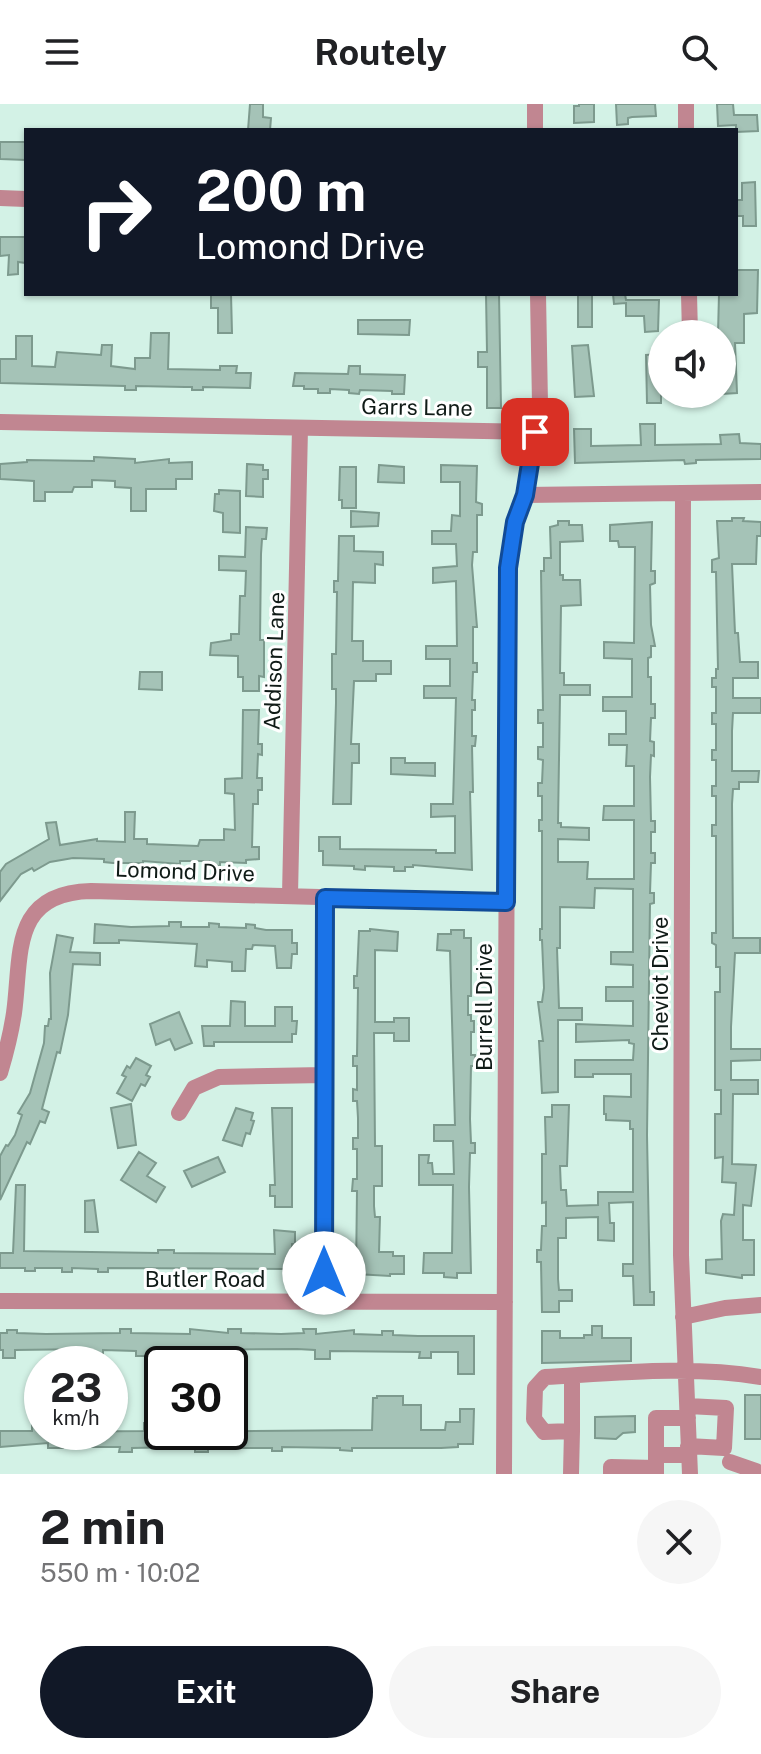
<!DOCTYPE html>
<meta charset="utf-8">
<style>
:root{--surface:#fff;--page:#f6f6f6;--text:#202124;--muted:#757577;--accent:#111827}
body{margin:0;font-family:"Public Sans",sans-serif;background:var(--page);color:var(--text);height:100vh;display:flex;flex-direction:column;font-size:30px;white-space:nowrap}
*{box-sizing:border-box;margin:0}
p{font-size:26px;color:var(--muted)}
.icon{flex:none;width:44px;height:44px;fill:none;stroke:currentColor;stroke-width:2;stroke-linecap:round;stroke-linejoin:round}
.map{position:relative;height:1370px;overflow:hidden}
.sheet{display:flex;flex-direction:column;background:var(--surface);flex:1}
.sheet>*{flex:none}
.top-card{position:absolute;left:24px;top:24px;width:714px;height:168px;border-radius:0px;box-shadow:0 2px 6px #0004;background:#111827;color:#fff;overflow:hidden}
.controls{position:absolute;left:648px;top:216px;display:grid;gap:16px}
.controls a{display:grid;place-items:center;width:88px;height:88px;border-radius:50%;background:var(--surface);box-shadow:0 2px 6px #0004;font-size:40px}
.speed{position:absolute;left:24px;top:1242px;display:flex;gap:16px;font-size:40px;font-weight:700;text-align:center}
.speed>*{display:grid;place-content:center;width:104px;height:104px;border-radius:50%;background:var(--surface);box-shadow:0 2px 6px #0004;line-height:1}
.speed small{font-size:20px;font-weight:400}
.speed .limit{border:4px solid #111;border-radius:12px;background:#fff;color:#111}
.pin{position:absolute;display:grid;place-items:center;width:68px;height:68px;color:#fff;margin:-34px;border-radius:16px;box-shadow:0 4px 12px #0006}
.me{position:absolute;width:88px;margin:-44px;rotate:0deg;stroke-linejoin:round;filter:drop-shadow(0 0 6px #0008)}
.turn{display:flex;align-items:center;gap:28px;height:168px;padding:0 40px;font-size:36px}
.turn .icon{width:104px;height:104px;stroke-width:2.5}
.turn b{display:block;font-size:56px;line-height:68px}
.round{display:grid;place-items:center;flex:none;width:84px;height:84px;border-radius:42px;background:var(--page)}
.summary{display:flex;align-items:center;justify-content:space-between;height:136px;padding:0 40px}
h1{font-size:48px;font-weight:700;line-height:60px}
.cta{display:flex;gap:16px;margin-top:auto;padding:16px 40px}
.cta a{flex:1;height:92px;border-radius:48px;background:var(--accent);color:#fff;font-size:32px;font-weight:700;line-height:92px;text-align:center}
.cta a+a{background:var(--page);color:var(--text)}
header{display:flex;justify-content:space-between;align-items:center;height:104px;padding:0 40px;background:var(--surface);font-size:36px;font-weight:700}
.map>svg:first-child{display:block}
</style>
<header><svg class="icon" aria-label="menu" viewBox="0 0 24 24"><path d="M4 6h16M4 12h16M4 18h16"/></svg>Routely<svg class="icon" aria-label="search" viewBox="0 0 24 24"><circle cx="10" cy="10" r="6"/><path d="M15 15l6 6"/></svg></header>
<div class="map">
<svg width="761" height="1370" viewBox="0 0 761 1370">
<rect width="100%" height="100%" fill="#d3f2e6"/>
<path fill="#a5c3b7" stroke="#7d9a8e" stroke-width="2" d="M250 0H263V13L271 14 270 26H248Z
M579 0H594V18L574 19V2H579Z
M616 0H655L656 12 632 13 628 14V20L617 21Z
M717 0H733L734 11H757L758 27 736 28V21L718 22Z
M0 38H26V56L0 55Z
M755 78 756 122H743V112H736V96H742V79Z
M0 133H26V159L18 158V170L8 171 9 151 0 152Z
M736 166H758L757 209 744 210V239H735L737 289 722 290V230H718L719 190H736Z
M211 190H231L232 229H218V204H211Z
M486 190H499L501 304H487V263H478V248H487Z
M578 190H592V223H578Z
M613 190H625L626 196H659L658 227 645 228 644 212H626V199L614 200Z
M358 216H410L409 231 358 230Z
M151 229H169L168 265 220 266V262H237L236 269H251L250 284 203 283V286H192V283H185L136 282V286H125V282L0 279V255H16V232H32V262L55 263 57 248 101 251 102 241H112L111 262 135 265V254H150Z
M588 241 594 292 575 293 572 242Z
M661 250V299H647L646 251Z
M349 262H360V270L405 271 404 290H392V287L360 286 359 290 349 289V286L330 285V289H318V285H304V282H293L295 269 348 270Z
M640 320H655V341L721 340 720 331 739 330 740 339 761 340V355L696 356V359L685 360 684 356 575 359 574 325H591V342L641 341Z
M94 353 135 355V359L169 355V359L192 358V375H176V385H146V407H131V384L115 383V377L92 376V383H74L72 388H45V397H34V377L0 375V360L27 358V356L94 357Z
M247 360 263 361V366H268V375H263V393L246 392Z
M379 361 404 363V379L378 378Z
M441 361 477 362 476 398 482 400V411H477V448H473L472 461 477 523H473V559H477V568H473L472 596H475V606H472V632H476L475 642H472L473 688H470L472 766 413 761V763H405V767H394V763L365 762V766L354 765V762L323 761V747H319V733H340V745L436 746V749H455V712L431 713V700H453L456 594H424V582H450V555H426V542H457L456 477 433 479V464L457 462 456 440H432V427H451L452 411 460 412V378H441Z
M340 363H356V404H342V396H339Z
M219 386 240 387V429L223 428V409L214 407 215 390H219Z
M351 407 379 409 378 422 351 423Z
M732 414H744L743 417 761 418V432H757L756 460H732L735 529H738L740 558H758V574H733V594H761V609H733L732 627V667H759L758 678H739V685H733L732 700 733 834H760V849H735L731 923V945H761V956L731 957V976H758V990H733L732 1060 756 1061 751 1102 743 1101V1136H754V1171H742V1174L706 1169V1156L722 1155 721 1117 723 1110 734 1111 736 1079 722 1078 723 1053 715 1054V1010H721V986H715V888H720V863H716V841L712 839V829H716V732H712V721H716V692H712V682H716V656H712V646H716V620H712V609H716V583H712V574H716V565H718L716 468H712V456L719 454 717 417H732Z
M558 417H569V421H582L583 437 560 438V471H563V476H580L581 501 561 502 560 569H564V581H590V591H560L558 719H561V723L589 724V736L558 735V758H588L587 775H634V716H603L604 702H634V662H626L627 641H609V630H626V607H603V593H632V555L604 554V538L634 539 635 443H619L618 437H610V421L652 418 651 467H655V479L650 481 651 521 655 542H651V553L648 554V573H651V600H655V614H651L650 637 654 638V652L651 651 650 673 651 717H655V728H651V749H655V759H651L650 789H654V799L650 800 647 1031 650 1188H654V1201H634L633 1172H623V1160H633V1098L609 1099 610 1119H614V1137L598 1136V1113L566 1114V1134H558V1175L559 1186H572V1197H559V1208H542L541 1158H537V1146H541L542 1122H546V1098L542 1099V1050H546L545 1013H552V1001H569L567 1062H560L561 1086H566L567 1102 598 1101V1088H633V1025H630V1017L606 1016V1010H604V992L631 993V970H593V973H575V956H633L634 940 629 939V936L576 938V920L633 922V897H606V883H633V861L611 860V848H633V785L595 784 594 804 560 803V844H557L559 904H582V916H558V988L542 989 539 937H543L538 898H542L544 884 542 836H540V825H542V727H539V716H542V692H538V679H542L543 656 538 655V643H543V619H538V606H543L541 467H544V454H551L550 423 558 421Z
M246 423 267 424 266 435H262L261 450 260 536H264V573L259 572V587H243V573H238V552L210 551 211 539 231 536V530H239L240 492H245L246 467 219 466V452L245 453Z
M339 432H354V447L383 448V461L375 460V479L353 478 352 537H363V557H391V570H376V577H354L351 640H359V659H352L351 700H333L336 599V585H332V550H336L337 488H334V477H338Z
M140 568H162V586L139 585Z
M243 606H259L258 640H262V651L258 650 257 674H262V686H258V700H253L252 743H259V755L246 756V759L220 758V762L209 761V757H180V760L143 757V759H113L104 758V755L73 754 50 758 34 767 32 764 21 770 0 797V768L6 760 49 735 46 719 56 718 60 741 97 735V737L125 738V708H135L134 735H147V740L198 742 200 736H224V725L235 726 234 690 225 689V675L242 674Z
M391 654H405V659H435V672L391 670Z
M169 818H181V823H209V819L219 820V823L246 824V820L255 821V824L266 826H292V839H297V850H292L291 864H277L275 842 253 841 252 845H246L245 867H232V858L207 856V863L195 862 197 840 119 836V839H94L95 820 131 823 169 822Z
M370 825 398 828 397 847 375 846V918H394V914H409V937H394V929H374L375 1042H382V1082H374V1102L375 1113H380L379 1148H393V1152H404V1170H390V1172L356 1170 357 1087H352L353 1075H357V1045H353V1034H358V1014L357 997H353V985L357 986V962H353V952H357L358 884H354V872H357L359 827H370Z
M451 826H464V834H471V892H468V911H471V917H474V928H471V951H475V962H471L470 1015 471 1039H475V1049H470L469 1083 471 1169H457V1174L444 1173V1169H423L424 1149H452L453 1081H419V1051H429L428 1059H432L433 1070H454L453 1037H434V1021H455L450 847 437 846 438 830H451Z
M57 831 73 834 70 848 100 849V861L73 860 68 911 60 949 57 948 42 1005 49 1008 45 1019 40 1017 30 1040 27 1038 0 1096V1052L6 1041 8 1042 15 1031 22 1011 18 1009 30 989 44 939 45 922H48L49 915H51L50 869Z
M231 897 245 898V922H275V903H292V917H297L296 930H292V938H214V942H204L202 922H230Z
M179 908 192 939 175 946 170 935 156 941 150 920Z
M136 954 151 962 146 971 150 973 145 982 141 980 132 997 117 989 126 973 122 971 127 962 130 964Z
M131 1000 136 1041 118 1044 111 1004Z
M236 1004 253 1009 251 1016 254 1017 250 1030 246 1029 242 1042 223 1036Z
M272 1004H292V1103H275V1092H270V1081H275Z
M139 1048 156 1059 147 1072 165 1083 156 1098 121 1076Z
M218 1053 225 1068 192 1083 184 1067Z
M16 1081H25L24 1147 158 1149V1146H174V1149L275 1150 274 1126 295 1128V1140H292V1153H286V1165L108 1164V1168H98V1165L72 1164V1168H62V1164H35V1167H25V1164H0V1149H13Z
M94 1096 98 1128H85V1097Z
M592 1222H602V1234H631V1257L542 1259V1227H560V1234H584V1231H592Z
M120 1225H131V1229L190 1230V1225L228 1229V1225H241V1229L281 1230 304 1229 303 1225H316V1230L354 1226V1230L382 1231V1227H393V1231L418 1232H474V1270H458V1248H431V1254H419L420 1248 330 1247V1255H315V1246L297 1245 178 1246V1249H166V1252H136V1247L103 1246V1251L89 1250V1245L15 1246V1254H3V1246H0V1229H7V1226H17V1229L46 1230 120 1229Z
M745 1291H761V1335H745Z
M377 1292H403V1301H421V1326H445L446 1318H460V1305H474L473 1340H458V1343L441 1344H352V1347L340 1346V1344L282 1343V1347H272V1344H208V1348H195V1343H181L132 1344V1348H119L120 1343H92V1340H63V1344H48V1339L0 1343V1327H32V1299H42V1328L144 1327V1319H162V1328L372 1326 373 1294H377Z
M635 1312V1328L623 1329 616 1335 595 1334V1313Z"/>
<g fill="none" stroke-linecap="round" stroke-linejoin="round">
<path stroke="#c18691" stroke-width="16" d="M535 0V26
M686 0V26
M0 94 26 95
M689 190 690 230
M692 290V294
M0 318 535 328
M683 389 681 1151 690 1370
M525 391 761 388
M290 791 300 324
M0 969C6 949 11 929 14 909 22 851 10 789 91 787L506 798
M179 1009 194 984 219 973 324 971
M0 1197 505 1198
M324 1197 325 794
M683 1213 725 1204 761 1201
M572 1272V1327
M688 1302 726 1304 724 1344 688 1342
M656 1351H688
M730 1358 756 1367 755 1370
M504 1370 508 464 515 418 525 391 540 300 538 190
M571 1370 572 1327 544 1328 534 1315 535 1284 545 1273C615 1269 691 1261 761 1273
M611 1370V1363L656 1364
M656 1370V1314H688"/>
</g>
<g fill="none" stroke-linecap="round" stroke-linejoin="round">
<defs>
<path id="route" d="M324 1169 325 794 506 798 508 464 515 418 525 391 535 328"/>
</defs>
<use href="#route" stroke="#114b97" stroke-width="20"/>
<use href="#route" stroke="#1a73e8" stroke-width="14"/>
</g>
<g text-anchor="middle" stroke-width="6" stroke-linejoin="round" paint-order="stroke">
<g font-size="22" fill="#101b17" stroke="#fff">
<text transform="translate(417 303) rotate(1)" y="8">Garrs Lane</text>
<text transform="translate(274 557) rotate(-88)" y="8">Addison Lane</text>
<text transform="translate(185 767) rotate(2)" y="8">Lomond Drive</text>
<text transform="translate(660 880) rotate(-90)" y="8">Cheviot Drive</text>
<text transform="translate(484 903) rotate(-90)" y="8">Burrell Drive</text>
<text x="205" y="1183">Butler Road</text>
</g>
</g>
</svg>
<div class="controls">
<a><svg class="icon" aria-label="sound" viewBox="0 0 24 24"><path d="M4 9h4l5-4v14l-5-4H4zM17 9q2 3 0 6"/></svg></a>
</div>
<div class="speed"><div>23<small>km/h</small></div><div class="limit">30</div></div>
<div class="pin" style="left:535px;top:328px;background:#d93025"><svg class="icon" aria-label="arrive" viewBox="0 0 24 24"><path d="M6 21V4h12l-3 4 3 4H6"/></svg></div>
<svg class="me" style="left:324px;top:1169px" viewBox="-20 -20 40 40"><circle r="19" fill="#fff"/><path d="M0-13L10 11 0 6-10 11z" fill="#1a73e8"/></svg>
<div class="top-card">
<div class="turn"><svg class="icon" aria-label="right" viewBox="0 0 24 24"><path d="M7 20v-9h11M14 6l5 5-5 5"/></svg><div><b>200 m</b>Lomond Drive</div></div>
</div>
</div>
<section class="sheet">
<div class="summary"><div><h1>2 min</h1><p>550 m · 10:02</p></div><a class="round"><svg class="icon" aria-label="close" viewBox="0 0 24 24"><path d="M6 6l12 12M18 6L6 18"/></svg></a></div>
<div class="cta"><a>Exit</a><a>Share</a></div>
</section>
